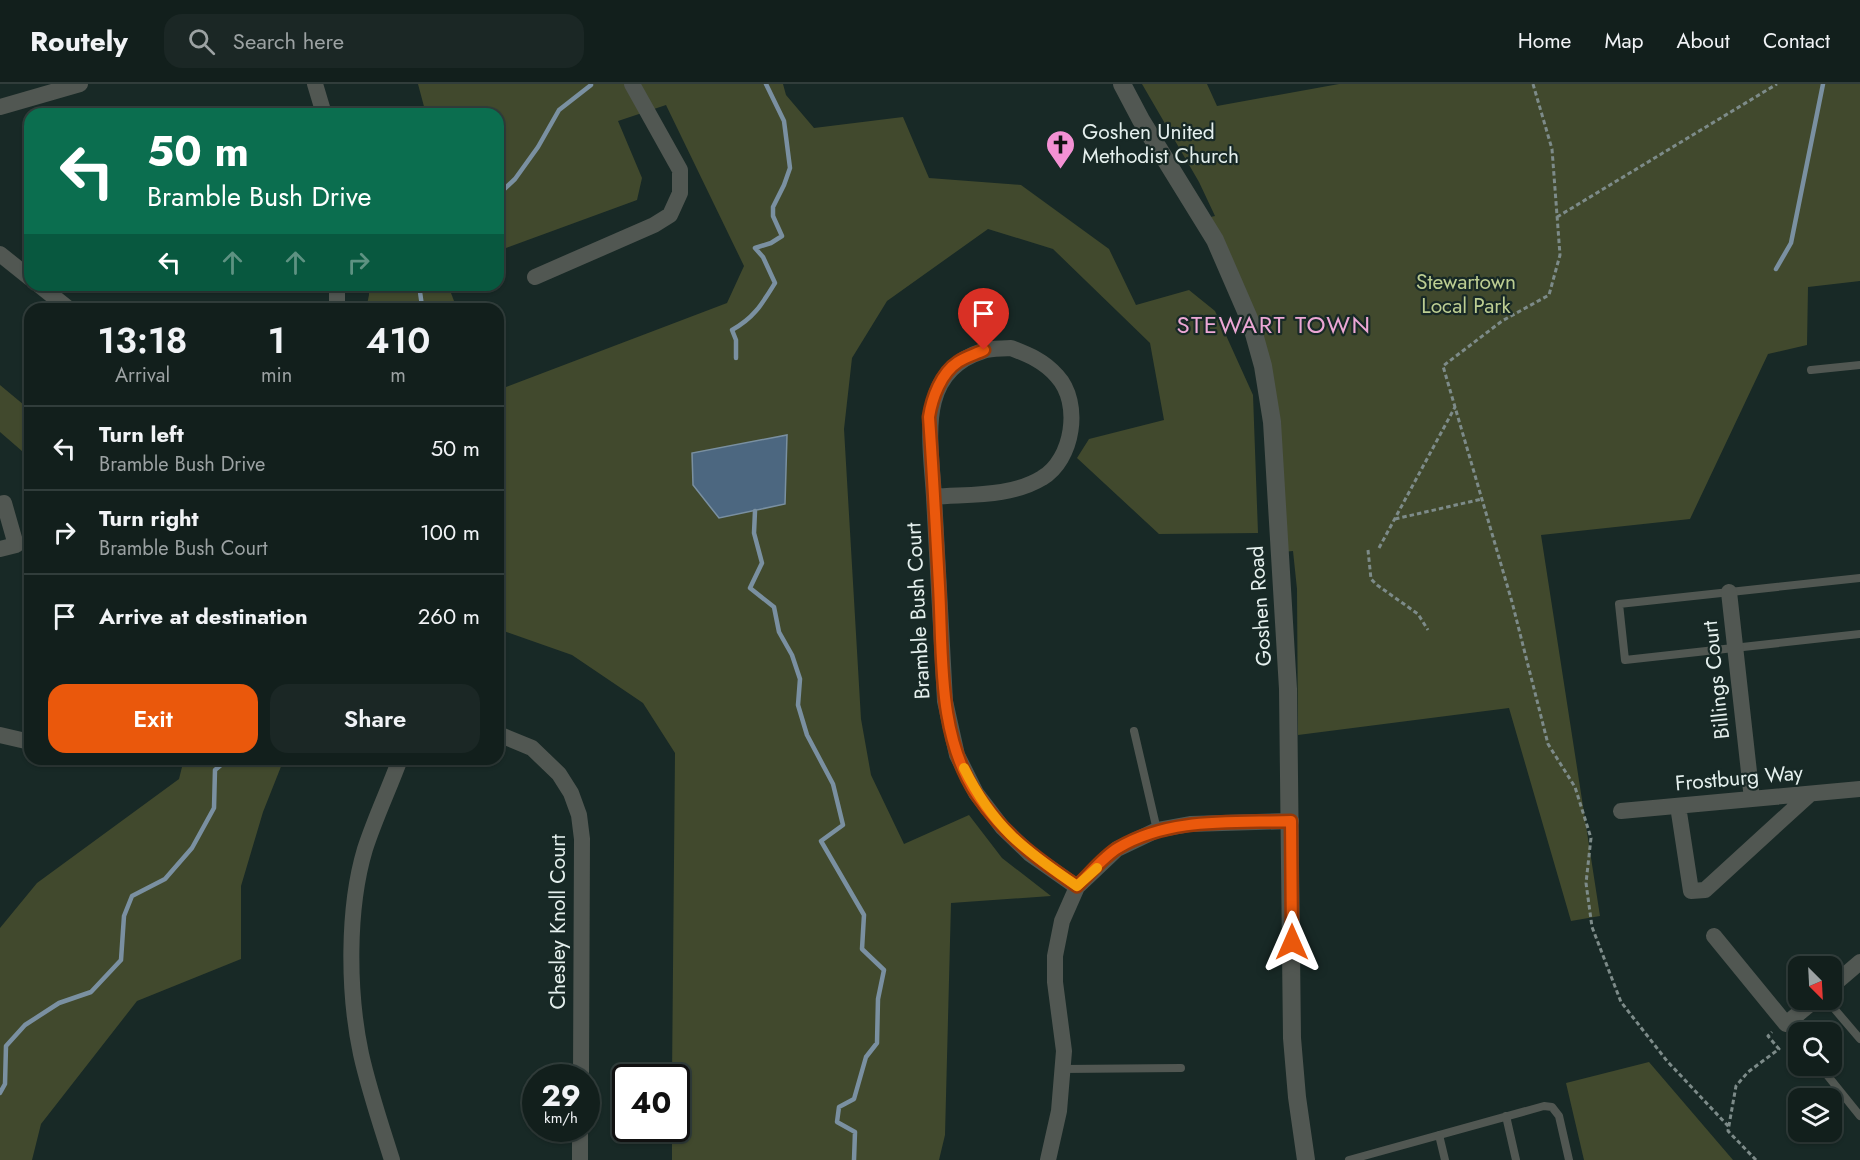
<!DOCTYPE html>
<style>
:root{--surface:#121f1c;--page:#1b2725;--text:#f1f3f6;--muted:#9ca2a3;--line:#313d3b;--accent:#ea580c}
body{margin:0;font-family:Jost,sans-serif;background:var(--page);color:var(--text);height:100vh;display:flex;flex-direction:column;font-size:22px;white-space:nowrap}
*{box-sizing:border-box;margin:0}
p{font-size:20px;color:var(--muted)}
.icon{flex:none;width:33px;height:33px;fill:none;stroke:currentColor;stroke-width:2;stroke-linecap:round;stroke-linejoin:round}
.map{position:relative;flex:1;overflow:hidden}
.side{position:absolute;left:24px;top:219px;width:480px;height:462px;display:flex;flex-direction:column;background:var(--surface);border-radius:18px;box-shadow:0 2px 4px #0004,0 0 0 2px var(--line)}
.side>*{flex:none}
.hud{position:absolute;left:24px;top:24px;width:480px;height:183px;border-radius:18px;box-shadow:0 2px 4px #0004,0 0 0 2px var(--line);background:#0b6e4f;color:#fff;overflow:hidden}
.needle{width:39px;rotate:156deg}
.tools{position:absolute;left:1788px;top:872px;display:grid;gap:12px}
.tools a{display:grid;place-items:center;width:54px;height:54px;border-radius:12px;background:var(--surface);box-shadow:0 2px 4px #0004,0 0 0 2px var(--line);font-size:30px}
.speed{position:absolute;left:522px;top:980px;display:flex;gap:12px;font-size:30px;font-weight:700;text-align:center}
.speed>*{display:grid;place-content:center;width:78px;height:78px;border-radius:50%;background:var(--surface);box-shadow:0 2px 4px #0004,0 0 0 2px var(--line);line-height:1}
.speed small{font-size:15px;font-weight:400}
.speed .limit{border:3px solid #111;border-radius:9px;background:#fff;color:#111}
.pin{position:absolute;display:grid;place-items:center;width:51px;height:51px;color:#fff;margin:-62px -26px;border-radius:50% 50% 50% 0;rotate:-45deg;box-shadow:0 0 6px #0007}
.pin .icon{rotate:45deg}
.me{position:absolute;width:66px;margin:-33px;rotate:0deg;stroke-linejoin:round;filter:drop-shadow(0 0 4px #0008)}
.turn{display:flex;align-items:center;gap:21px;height:126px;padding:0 24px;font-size:27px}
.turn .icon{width:78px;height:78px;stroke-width:2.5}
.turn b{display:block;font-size:42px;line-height:51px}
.lanes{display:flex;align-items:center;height:57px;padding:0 24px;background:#0003;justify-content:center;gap:30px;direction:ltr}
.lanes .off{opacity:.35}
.eta{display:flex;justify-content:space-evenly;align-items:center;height:102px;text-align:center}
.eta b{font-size:36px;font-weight:600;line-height:42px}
.cta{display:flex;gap:12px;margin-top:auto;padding:12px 24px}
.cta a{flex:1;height:69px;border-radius:18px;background:var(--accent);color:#fff;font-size:24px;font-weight:600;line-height:69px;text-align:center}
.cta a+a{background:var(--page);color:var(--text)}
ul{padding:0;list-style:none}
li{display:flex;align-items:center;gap:18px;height:84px;padding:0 24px;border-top:2px solid var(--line)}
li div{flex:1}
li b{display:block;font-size:22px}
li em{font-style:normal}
header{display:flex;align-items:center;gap:36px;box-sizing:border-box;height:84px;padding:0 30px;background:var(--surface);border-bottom:2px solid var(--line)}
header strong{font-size:28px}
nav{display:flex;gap:33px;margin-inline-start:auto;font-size:21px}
.search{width:420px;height:54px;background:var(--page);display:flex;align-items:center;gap:15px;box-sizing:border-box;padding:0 21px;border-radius:18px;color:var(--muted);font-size:22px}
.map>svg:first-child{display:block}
</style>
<header>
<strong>Routely</strong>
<div class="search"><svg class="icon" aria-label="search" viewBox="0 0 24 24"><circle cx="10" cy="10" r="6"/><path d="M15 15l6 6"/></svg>Search here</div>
<nav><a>Home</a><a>Map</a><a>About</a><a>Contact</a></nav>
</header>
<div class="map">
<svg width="1860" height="1076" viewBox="0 0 1860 1076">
<rect width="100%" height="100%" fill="#182926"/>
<path fill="#41492d" d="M418 0H783L786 11 814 44 903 33 929 94 1021 101 1109 165 1136 221 1189 206 1215 227 1253 311 1258 449 1159 450 1077 374 1089 355 1164 336 1150 259 1053 165 988 145 887 217 852 274 844 345 861 635 871 691 904 760 969 731 1002 774 1051 812 951 819 945 1051 939 1076H672V1044H676V993H672L675 669 643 619 572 571 498 545V306L727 219 744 182 666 21 618 37 642 94 637 116 498 167V30H426Z
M1142 0H1207L1217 22 1339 0H1860V197L1808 203 1807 261 1768 270 1690 435 1541 451 1600 832 1571 837 1509 624 1298 651 1297 505 1293 467 1282 468 1268 300 1206 134 1215 132 1199 98Z
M369 201H448L457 225H366L369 211Z
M0 301 30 326V374L0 348Z
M184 675H284L263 728 241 802V875L137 917 41 1040 32 1076H0V844L37 799 179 695Z
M1649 978 1733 1076H1584L1566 999Z"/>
<path fill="#4c6780" stroke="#7a90a1" stroke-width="1.5" d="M787 351 785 420 719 434 693 401 692 369Z"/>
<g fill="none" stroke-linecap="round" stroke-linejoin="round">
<path stroke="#7a90a1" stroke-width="4.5" d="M498 111 515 95 538 63 559 26 591 1
M1776 185 1791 159 1823 0
M411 225 422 222 419 201
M736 274V256L732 246C754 234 762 220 775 199L763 173 755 164 771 159 782 152 773 132V123L784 101 790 84 784 37 766 0
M755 427 754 449 762 479 750 504 774 523 779 548 792 571 800 595 798 621 807 651 833 700 843 741 821 757 864 831 862 865 884 886 878 915 877 959 866 973 854 1015 839 1023 837 1038 855 1048 854 1076
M0 1009 5 1000 6 962 25 941 59 919 91 908 121 876 124 832 132 812 165 795 192 764 214 724 215 686 228 675"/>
<path stroke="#7d8b89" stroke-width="3" stroke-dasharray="4.5 3" stroke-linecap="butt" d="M1533 0 1552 65 1560 171 1549 211 1502 237 1443 282 1512 518 1548 660 1575 703 1591 754 1586 799 1592 843 1621 918 1667 977 1729 1043
M1557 133 1777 0
M1395 435 1482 415
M1379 464 1455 323
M1368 466 1371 495 1377 501 1418 530 1428 546
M1756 1076 1728 1047 1736 1002 1748 988 1779 965 1768 952 1772 948"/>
<path stroke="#515752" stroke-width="8" d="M1811 286 1860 281
M1860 494 1619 520 1625 576 1860 550
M1134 647 1157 746
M1826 915 1860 955
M1786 940 1798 955
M1819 981 1860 1032
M1062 985 1181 984
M1506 1032 1516 1076
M1439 1051 1445 1076
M1349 1076 1544 1022 1552 1023 1559 1032 1569 1076"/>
<path stroke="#515752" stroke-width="16" d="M315 0 324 30
M0 23 80 0
M0 170 30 194
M535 193 654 141 670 131 680 109V86L632 0
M39 201 69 225
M337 201V225
M1011 264C1029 271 1044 277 1057 292 1082 319 1073 376 1042 394 1011 413 969 410 934 413 931 358 915 288 983 267 991 264 1002 265 1011 264Z
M934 413 945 617 957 671 976 709 1002 743 1030 770 1077 803
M0 420 4 419 16 461 0 465
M1729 508 1752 715
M498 650 532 664 559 690 571 709 579 731 582 755 581 993
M0 651 30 658
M1678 722 1691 807 1705 806 1810 710
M1621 727 1860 705
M1714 852 1786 940 1816 915
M1832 902 1860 878
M392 1076C381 1041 369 1006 361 970 348 909 347 825 365 765 375 734 389 705 400 675
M580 1076V1044
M1048 1076 1059 1027 1064 967 1055 898V872L1062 837 1077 803 1117 765 1157 746 1190 740 1291 737"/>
<path stroke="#515752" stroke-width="18" d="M1122 0 1141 36 1215 156 1251 239 1263 282 1272 338 1288 605 1292 954 1297 1013 1306 1076"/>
</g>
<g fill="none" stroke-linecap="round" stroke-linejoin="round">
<defs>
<path id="route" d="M984 266C976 270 965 273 958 278 941 289 932 314 929 333 933 389 936 446 939 502 943 571 937 651 977 711 1004 751 1037 775 1077 802 1090 790 1103 773 1118 764 1170 733 1232 739 1291 737L1292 858"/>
</defs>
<use href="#route" stroke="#983908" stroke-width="15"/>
<use href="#route" stroke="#ea580c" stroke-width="10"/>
<path stroke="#f59e0b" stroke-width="10" d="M964 684C993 743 1024 766 1077 802L1097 784"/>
</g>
<defs>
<symbol id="church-pin" viewBox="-11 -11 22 30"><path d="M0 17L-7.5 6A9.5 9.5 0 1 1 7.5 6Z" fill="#f491d4" stroke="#182926"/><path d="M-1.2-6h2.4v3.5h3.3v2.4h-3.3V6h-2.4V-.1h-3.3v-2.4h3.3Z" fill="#111"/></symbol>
</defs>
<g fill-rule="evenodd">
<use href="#church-pin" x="1044" y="44" width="33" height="45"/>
</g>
<g text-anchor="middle" stroke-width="4.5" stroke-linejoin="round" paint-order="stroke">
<g font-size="21" fill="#e5f0ee" stroke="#182926" text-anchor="start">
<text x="1082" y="55">Goshen United<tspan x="1082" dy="24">Methodist Church</tspan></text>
</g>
<g font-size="21" fill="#bccd92" stroke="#182926">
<text x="1466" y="205">Stewartown<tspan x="1466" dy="24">Local Park</tspan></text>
</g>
<g font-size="21" fill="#e5f0ee" stroke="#182926">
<text transform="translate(1260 522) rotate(-94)" y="7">Goshen Road</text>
<text transform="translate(918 527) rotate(-93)" y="7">Bramble Bush Court</text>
<text transform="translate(1716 596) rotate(-96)" y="7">Billings Court</text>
<text transform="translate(1739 694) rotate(-5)" y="7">Frostburg Way</text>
<text transform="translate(558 838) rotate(-90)" y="7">Chesley Knoll Court</text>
</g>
<g font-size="24" letter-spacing="1.5" fill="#eca7d5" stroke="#182926">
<text x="1274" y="249">STEWART TOWN</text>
</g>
</g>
</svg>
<div class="tools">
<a><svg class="needle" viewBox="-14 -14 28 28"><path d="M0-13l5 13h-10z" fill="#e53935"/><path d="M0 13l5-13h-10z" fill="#9ca2a3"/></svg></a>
<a><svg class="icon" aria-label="search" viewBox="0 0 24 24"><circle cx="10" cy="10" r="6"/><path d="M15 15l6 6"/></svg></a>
<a><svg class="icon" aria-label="layers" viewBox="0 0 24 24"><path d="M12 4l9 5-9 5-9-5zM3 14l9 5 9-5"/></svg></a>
</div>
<div class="speed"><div>29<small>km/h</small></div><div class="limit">40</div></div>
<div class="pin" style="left:984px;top:266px;background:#d93025"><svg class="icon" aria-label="arrive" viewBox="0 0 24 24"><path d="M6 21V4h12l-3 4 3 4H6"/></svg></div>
<svg class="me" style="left:1292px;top:858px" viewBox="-20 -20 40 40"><path d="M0-17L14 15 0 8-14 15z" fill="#ea580c" stroke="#fff" stroke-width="4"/></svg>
<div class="hud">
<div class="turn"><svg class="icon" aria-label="left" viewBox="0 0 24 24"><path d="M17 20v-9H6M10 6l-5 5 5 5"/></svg><div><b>50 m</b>Bramble Bush Drive</div></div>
<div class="lanes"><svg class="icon" aria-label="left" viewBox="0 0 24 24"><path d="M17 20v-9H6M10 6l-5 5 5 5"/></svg><svg class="icon off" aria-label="ahead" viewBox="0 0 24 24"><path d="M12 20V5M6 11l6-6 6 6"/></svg><svg class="icon off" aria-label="ahead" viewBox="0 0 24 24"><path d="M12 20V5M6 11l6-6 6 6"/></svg><svg class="icon off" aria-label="right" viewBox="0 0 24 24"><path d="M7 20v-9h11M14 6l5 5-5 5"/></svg></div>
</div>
<section class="side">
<div class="eta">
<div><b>13:18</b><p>Arrival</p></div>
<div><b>1</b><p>min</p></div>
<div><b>410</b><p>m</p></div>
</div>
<ul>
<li><svg class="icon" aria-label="left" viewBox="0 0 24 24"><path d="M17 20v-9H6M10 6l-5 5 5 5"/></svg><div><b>Turn left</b><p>Bramble Bush Drive</p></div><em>50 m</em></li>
<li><svg class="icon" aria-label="right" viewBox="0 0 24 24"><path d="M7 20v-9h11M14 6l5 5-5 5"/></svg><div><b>Turn right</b><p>Bramble Bush Court</p></div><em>100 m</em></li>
<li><svg class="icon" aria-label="arrive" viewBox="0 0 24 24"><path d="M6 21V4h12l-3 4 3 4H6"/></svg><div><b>Arrive at destination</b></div><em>260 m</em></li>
</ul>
<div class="cta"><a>Exit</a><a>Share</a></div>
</section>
</div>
